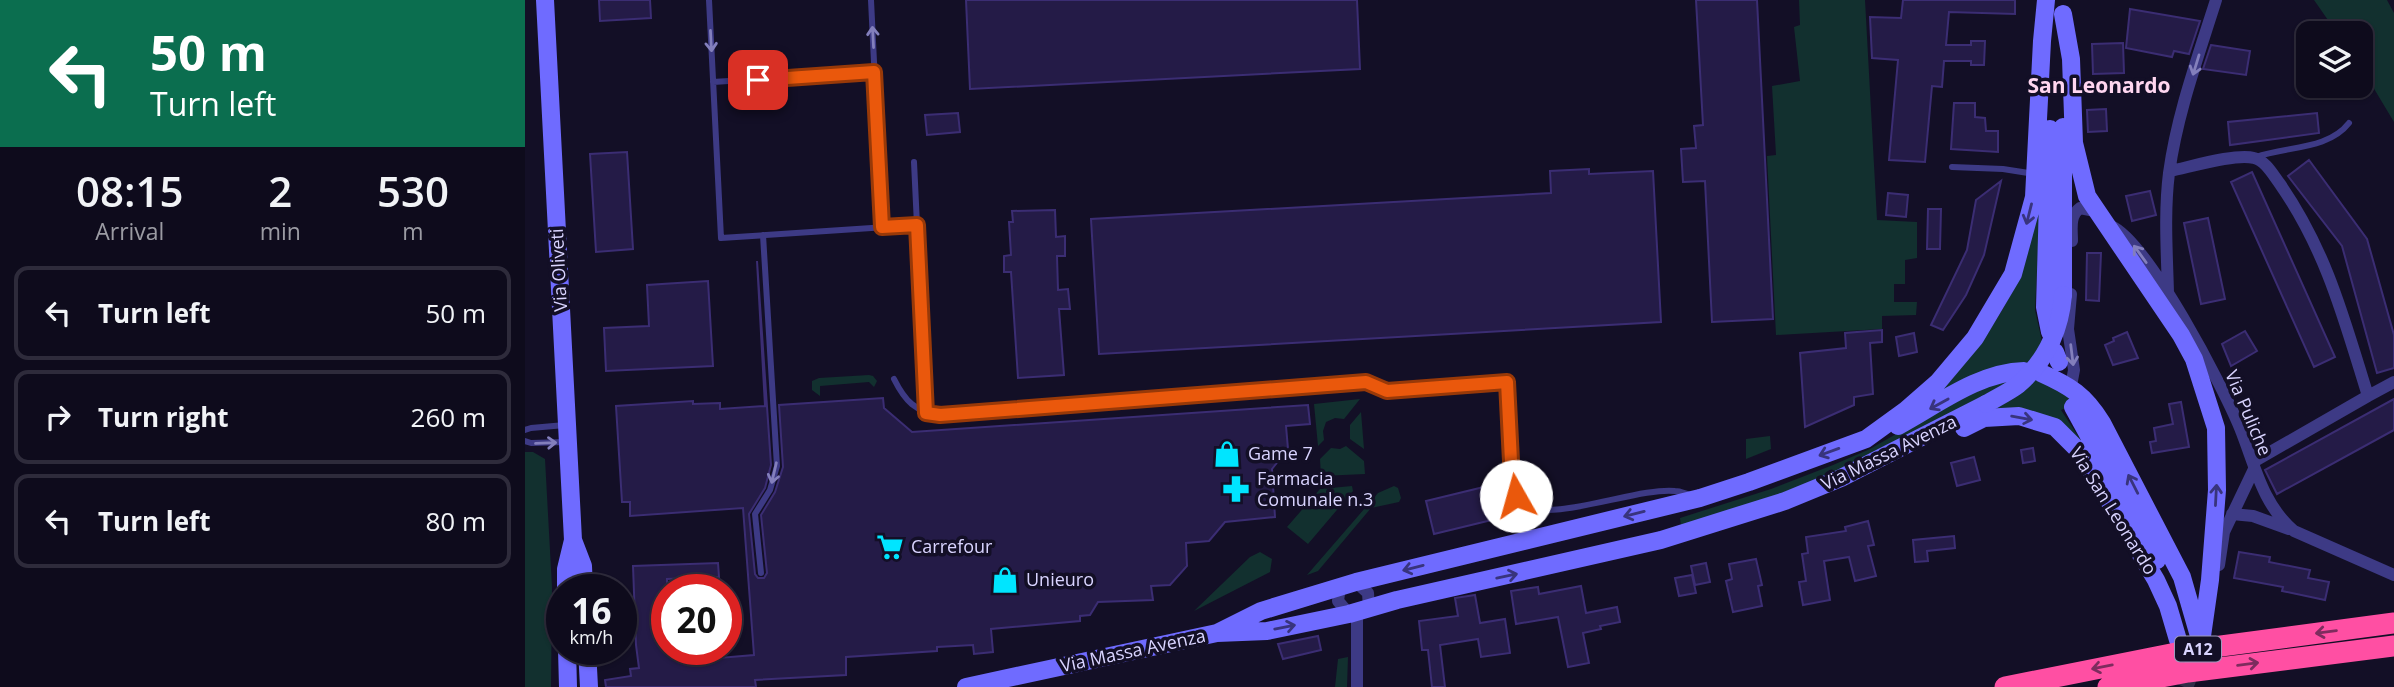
<!DOCTYPE html>
<style>
:root{--surface:#0e0b1c;--page:#171425;--text:#f1f3f6;--muted:#9b9ba3;--line:#2e2b3b}
body{margin:0;font-family:"Open Sans",sans-serif;background:var(--page);color:var(--text);height:100vh;display:flex;flex-direction:column;font-size:26px;white-space:nowrap}
*{box-sizing:border-box;margin:0}
p{font-size:23px;color:var(--muted)}
.icon{flex:none;width:38px;height:38px;fill:none;stroke:currentColor;stroke-width:2;stroke-linecap:round;stroke-linejoin:round}
.map{position:relative;flex:1;overflow:hidden}
.details{display:flex;flex-direction:column;background:var(--surface);width:525px}
.details>*{flex:none}
.guide{background:#0b6e4f;color:#fff;overflow:hidden}
.buttons{position:absolute;left:1771px;top:21px;display:grid;gap:14px}
.buttons a{display:grid;place-items:center;width:77px;height:77px;border-radius:14px;background:var(--surface);box-shadow:0 2px 5px #0004,0 0 0 2px var(--line);font-size:35px}
.speed{position:absolute;left:21px;top:574px;display:flex;gap:14px;font-size:35px;font-weight:700;text-align:center}
.speed>*{display:grid;place-content:center;width:91px;height:91px;border-radius:50%;background:var(--surface);box-shadow:0 2px 5px #0004,0 0 0 2px var(--line);line-height:1}
.speed small{font-size:18px;font-weight:400}
.speed .limit{border:10px solid #d22;background:#fff;color:#111}
.pin{position:absolute;display:grid;place-items:center;width:60px;height:60px;color:#fff;margin:-30px;border-radius:14px;box-shadow:0 4px 10px #0006}
.me{position:absolute;width:77px;margin:-38px;rotate:353deg;stroke-linejoin:round;filter:drop-shadow(0 0 5px #0008)}
.turn{display:flex;align-items:center;gap:24px;height:147px;padding:0 35px;font-size:32px}
.turn .icon{width:91px;height:91px;stroke-width:2.5}
.turn b{display:block;font-size:49px;line-height:60px}
.eta{display:flex;justify-content:space-evenly;align-items:center;height:119px;text-align:center}
.eta b{font-size:42px;font-weight:600;line-height:49px}
ul{padding:0;list-style:none}
li{display:flex;align-items:center;gap:21px;height:94px;margin:0 14px 10px;padding:0 21px;border:4px solid var(--line);border-radius:14px}
li div{flex:1}
li b{display:block;font-size:26px}
li em{font-style:normal}
main{display:flex;flex:1;min-height:0}
.map>svg:first-child{display:block}
</style>
<main>
<section class="details">
<div class="guide">
<div class="turn"><svg class="icon" aria-label="left" viewBox="0 0 24 24"><path d="M17 20v-9H6M10 6l-5 5 5 5"/></svg><div><b>50 m</b>Turn left</div></div>
</div>
<div class="eta">
<div><b>08:15</b><p>Arrival</p></div>
<div><b>2</b><p>min</p></div>
<div><b>530</b><p>m</p></div>
</div>
<ul>
<li><svg class="icon" aria-label="left" viewBox="0 0 24 24"><path d="M17 20v-9H6M10 6l-5 5 5 5"/></svg><div><b>Turn left</b></div><em>50 m</em></li>
<li><svg class="icon" aria-label="right" viewBox="0 0 24 24"><path d="M7 20v-9h11M14 6l5 5-5 5"/></svg><div><b>Turn right</b></div><em>260 m</em></li>
<li><svg class="icon" aria-label="left" viewBox="0 0 24 24"><path d="M17 20v-9H6M10 6l-5 5 5 5"/></svg><div><b>Turn left</b></div><em>80 m</em></li>
</ul>
</section>
<div class="map">
<svg width="1869" height="687" viewBox="0 0 1869 687">
<rect width="100%" height="100%" fill="#130f26"/>
<path fill="#12302f" d="M1274 0H1340L1352 220 1392 222V258L1380 260V284H1369V302H1392L1391 315 1357 316V329L1251 335 1242 156 1251 155 1247 86 1275 81 1269 27 1275 25Z
M1789 0H1862L1869 13V122L1836 67V33H1812Z
M1516 187 1510 310 1518 346 1507 362C1469 366 1440 376 1409 399 1441 360 1479 320 1495 271 1504 244 1509 215 1516 187Z
M344 375 348 376 352 381 349 387 344 382 295 386V396L287 390V381L294 378Z
M1492 377 1316 474 1156 526 1155 518 1246 489 1308 465 1345 449 1446 391Z
M1511 379 1555 402 1536 410 1559 445C1521 415 1517 406 1467 411L1494 395Z
M835 399 819 419 810 418 801 422 798 431 799 440 793 446 789 404Z
M836 412 839 449 825 439V425Z
M1245 436 1246 449 1221 459V439Z
M821 446 839 461 840 474 796 476 795 459 806 448 815 449Z
M0 452H8L20 459 27 587 26 687H0Z
M827 486 828 491 783 544 762 527 795 489Z
M869 486 873 488 876 498 874 502 846 508 793 571 782 575 853 493Z
M735 552 747 559 745 572 669 611 725 557Z
M823 657 822 687H810L813 659Z"/>
<path fill="#241b47" stroke="#3b2d73" stroke-width="2" d="M74 0H125L126 18 75 21Z
M441 0H832L835 69 445 89Z
M1171 0H1232L1248 319 1187 322 1180 181 1158 182 1156 149 1171 148 1169 126 1178 125Z
M1378 0H1490V14L1424 12 1421 45H1446V41H1460L1459 65H1446V61H1419L1417 87 1407 86 1400 162 1364 160 1373 60 1347 58 1345 17 1376 18Z
M1605 9 1675 21 1664 54 1649 51 1647 57 1601 48Z
M1598 43 1599 73 1568 74 1567 44Z
M1686 45 1725 51 1721 75 1678 69Z
M1429 103H1450V117L1460 118 1461 131H1473V152L1426 149Z
M1581 109 1582 131 1563 132 1562 110Z
M433 113 435 132 402 135 400 115Z
M1792 113 1794 133 1705 145 1703 122Z
M102 152 108 249 71 252 65 154Z
M1784 160 1842 239 1869 335V368L1852 373 1817 246 1763 176Z
M1064 169V174L1128 171 1136 322 574 354 566 219 1026 193 1025 171Z
M1727 172 1810 357 1789 367 1706 182Z
M1476 181 1459 255 1441 295 1418 330 1406 325 1442 250 1451 200Z
M1625 191 1631 215 1607 221 1601 196Z
M1363 193 1383 195 1381 217 1361 215Z
M1403 209H1416L1415 249H1402Z
M530 210 531 237 540 236V256H532L533 290 543 289 545 309H534L539 375 493 378 486 272H479V256L486 255 484 222H488L487 211Z
M1683 218 1700 299 1676 304 1659 223Z
M1562 253H1576L1574 301 1561 300Z
M232 261 246 465 240 488 224 514 230 574 233 578H239L242 573 236 515 250 492 258 467 254 405 358 398 359 408 387 432 783 405 785 424 761 426 763 449 747 469 750 517 700 522 684 541 661 543 662 566 645 585 626 586 628 600 573 602 565 615 555 616V621L466 629 468 652 449 654 448 645 412 647V651L321 657V675L230 680 231 687H81L80 680 106 676 105 669 114 668 111 645 108 566 193 563 194 577 142 579V649H193L194 658 229 655 218 508 105 516V502H97L91 406 168 401V404L195 403V409L240 406Z
M183 281 188 366 81 371 79 328 124 326 122 285Z
M1357 330V342L1345 343 1348 394 1329 397V405L1280 427 1275 353 1321 348 1320 333Z
M1720 331 1732 351 1706 366 1697 344Z
M1602 332 1613 358 1588 365 1580 345 1589 341 1588 338Z
M1389 333 1392 352 1374 356 1371 337Z
M1869 399V430L1752 494 1740 470Z
M1656 402 1664 447 1627 453 1625 442 1631 441 1629 428 1648 424 1644 404Z
M1508 448 1510 461 1498 463 1496 450Z
M1449 457 1455 480 1432 486 1426 463Z
M967 485 975 518 909 534 901 501Z
M1343 521 1349 545 1343 546 1351 576 1330 581 1324 557 1299 561 1305 600 1278 605 1274 582 1281 581 1277 554 1283 553 1281 537 1321 531 1320 527Z
M1429 536 1430 548 1402 551 1403 561 1390 562 1388 540Z
M1714 552 1745 557 1744 562 1785 570 1783 578 1804 582 1800 600 1757 591 1758 587 1709 578Z
M1231 559 1237 585 1233 586 1237 606 1208 612 1201 581 1207 579 1204 564Z
M1181 563 1185 582 1170 585 1166 566Z
M1167 575 1171 593 1154 596 1150 578Z
M1056 586 1061 613 1092 607 1095 622 1075 626 1076 629 1058 633 1064 663 1043 667 1033 617 991 624 986 591 1013 587 1014 594Z
M950 595 955 623 980 619 985 653 956 657 953 639 915 645 920 687H907L903 650H897L894 621 933 616 930 598Z
M793 636 796 650 758 659 753 644Z"/>
<g fill="none" stroke-linecap="round" stroke-linejoin="round">
<path stroke="#312d47" stroke-width="18" stroke-dasharray="18 9" stroke-linecap="butt" d="M1659 687 1662 680 1661 639"/>
<path stroke="#3d3a85" stroke-width="6" d="M184 0 196 238 392 225 389 162
M346 0 357 227
M188 82 349 72
M1731 157C1762 146 1803 150 1824 123
M1427 167 1478 169 1510 174
M392 225 401 413
M369 379C380 401 390 412 416 415L841 382 862 391 983 382 987 481C989 490 990 499 999 505 1025 523 1114 487 1150 491 1156 491 1161 494 1166 495
M0 430 6 428 40 425
M0 441 6 443 40 442
M236 573 230 514 245 490 252 466 238 235"/>
<path stroke="#3d3a85" stroke-width="12" d="M1645 171C1665 167 1711 153 1729 158 1741 161 1748 175 1755 184 1802 252 1819 319 1843 396L1728 462
M1586 226C1623 242 1698 387 1715 428 1730 465 1737 504 1769 531L1869 575
M1547 241C1547 229 1544 216 1555 208L1570 211
M1643 293C1642 253 1639 213 1644 173 1652 114 1673 57 1691 0
M1546 386 1549 370 1543 329 1546 294
M1843 396 1869 382
M1707 514 1728 516 1764 529
M1694 565 1699 532 1729 469
M831 582 843 593 844 608
M815 587 813 601 824 614
M832 687V612"/>
<path stroke="#6f6bff" stroke-width="18" d="M20 0 48 540 41 569V590
M1538 14 1546 59 1549 143 1562 196 1656 335 1669 359 1691 428 1692 490 1685 580 1677 636
M1538 295V127
M1525 332 1520 307 1525 129
M1530 352 1534 362
M1516 373C1545 386 1560 395 1577 423L1657 577 1674 636
M1548 407 1632 560
M1373 426C1412 405 1454 372 1499 371
M1439 428 1459 418 1494 416 1530 427 1555 452 1631 580 1643 606 1653 640
M48 540 58 566 59 590
M692 633 736 611 831 582 1175 498 1224 482 1341 439 1381 410 1413 382 1450 338 1488 274 1509 197 1517 41 1521 0
M42 649 43 687
M62 649 64 687
M441 687 692 633 742 631 824 614 872 600 1136 540 1260 501 1316 478 1461 404"/>
<path stroke="#6f6bff" stroke-width="18" d="M1461 404C1471 398 1484 392 1493 385 1521 361 1535 330 1538 295"/>
<path stroke="#ff4fa3" stroke-width="21" d="M1480 687 1666 650 1869 623
M1583 687 1663 672 1869 646"/>
</g>
<defs><path id="oneway-shaft" d="M-6 0H5M1.5-3L5.5 0L1.5 3" fill="none" stroke-width="1.6" stroke-linecap="round" stroke-linejoin="round" transform="scale(1.75)"/></defs>
<g stroke="#837fbc">
<use href="#oneway-shaft" transform="translate(348 37) rotate(-93)"/>
<use href="#oneway-shaft" transform="translate(186 41) rotate(87)"/>
<use href="#oneway-shaft" transform="translate(1671 65) rotate(107)"/>
<use href="#oneway-shaft" transform="translate(1615 254) rotate(-126)"/>
<use href="#oneway-shaft" transform="translate(1547 355) rotate(83)"/>
<use href="#oneway-shaft" transform="translate(21 443) rotate(-2)"/>
<use href="#oneway-shaft" transform="translate(249 473) rotate(103)"/>
</g>
<g stroke="#38347d">
<use href="#oneway-shaft" transform="translate(1504 214) rotate(104)"/>
<use href="#oneway-shaft" transform="translate(1414 404) rotate(151)"/>
<use href="#oneway-shaft" transform="translate(1497 418) rotate(10)"/>
<use href="#oneway-shaft" transform="translate(1304 452) rotate(160)"/>
<use href="#oneway-shaft" transform="translate(1608 484) rotate(-117)"/>
<use href="#oneway-shaft" transform="translate(1691 495) rotate(-87)"/>
<use href="#oneway-shaft" transform="translate(1109 514) rotate(166)"/>
<use href="#oneway-shaft" transform="translate(888 568) rotate(166)"/>
<use href="#oneway-shaft" transform="translate(982 576) rotate(-12)"/>
<use href="#oneway-shaft" transform="translate(760 627) rotate(-11)"/>
</g>
<g stroke="#7d2c5e">
<use href="#oneway-shaft" transform="translate(1801 632) rotate(173)"/>
<use href="#oneway-shaft" transform="translate(1723 664) rotate(-7)"/>
<use href="#oneway-shaft" transform="translate(1577 667) rotate(169)"/>
</g>
<g fill="none" stroke-linecap="round" stroke-linejoin="round">
<defs>
<path id="route" d="M233 80 349 72 357 227 392 225 401 413 415 415 841 382 862 391 982 382 987 481 991 496"/>
</defs>
<use href="#route" stroke="#983908" stroke-width="18"/>
<use href="#route" stroke="#ea580c" stroke-width="12"/>
</g>
<defs>
<symbol id="shop-bare" viewBox="-9 -9 18 18"><path d="M-5-2.5h2.3a2.7 3.5 0 0 1 5.4 0H5L5.5 6h-11ZM-1.5-2.5h3a1.5 2.3 0 0 0-3 0Z" fill="#00e5ff" stroke="#130f26" stroke-width="2.5" paint-order="stroke"/></symbol>
<symbol id="pharmacy-bare" viewBox="-9 -9 18 18"><path d="M-2-6h4v4h4v4h-4v4h-4v-4h-4v-4h4Z" fill="#00e5ff" stroke="#130f26" stroke-width="2.5" paint-order="stroke"/></symbol>
<symbol id="supermarket-bare" viewBox="-9 -9 18 18"><path d="M-6-5.5h2.5l.6 2H6L4.5 2H-2.5L-4.4-4H-6ZM-1.5 3.2a1.3 1.3 0 1 0 .1 0ZM3 3.2a1.3 1.3 0 1 0 .1 0Z" fill="#00e5ff" stroke="#130f26" stroke-width="2.5" paint-order="stroke"/></symbol>
</defs>
<g fill-rule="evenodd">
<use href="#shop-bare" x="683" y="435" width="38" height="38"/>
<use href="#pharmacy-bare" x="692" y="470" width="38" height="38"/>
<use href="#supermarket-bare" x="346" y="528" width="38" height="38"/>
<use href="#shop-bare" x="461" y="561" width="38" height="38"/>
</g>
<g text-anchor="middle" stroke-width="7" stroke-linejoin="round" paint-order="stroke">
<rect fill="#130f26" stroke="#9e99be" stroke-width="2" x="1650" y="636.5" width="46" height="25" rx="5"/>
<g font-size="16" font-weight="bold" fill="#d9d4ff">
<text x="1673" y="655">A12</text>
</g>
<g font-size="18" fill="#d9d4ff" stroke="#130f26">
<text transform="translate(34 270) rotate(-93)" y="6">Via Oliveti</text>
<text transform="translate(1723 413) rotate(67)" y="6">Via Puliche</text>
<text transform="translate(1364 453) rotate(-26)" y="6">Via Massa Avenza</text>
<text transform="translate(1588 511) rotate(58)" y="6">Via San Leonardo</text>
<text transform="translate(608 651) rotate(-12)" y="6">Via Massa Avenza</text>
</g>
<g font-size="18" fill="#d9d4ff" stroke="#130f26" text-anchor="start">
<text x="723" y="460">Game 7</text>
<text x="732" y="485">Farmacia<tspan x="732" dy="21">Comunale n.3</tspan></text>
<text x="386" y="553">Carrefour</text>
<text x="501" y="586">Unieuro</text>
</g>
<g font-size="21" font-weight="bold" fill="#ffd6f0" stroke="#130f26">
<text x="1574" y="93">San Leonardo</text>
</g>
</g>
</svg>
<div class="buttons">
<a><svg class="icon" aria-label="layers" viewBox="0 0 24 24"><path d="M12 4l9 5-9 5-9-5zM3 14l9 5 9-5"/></svg></a>
</div>
<div class="speed"><div>16<small>km/h</small></div><div class="limit">20</div></div>
<div class="pin" style="left:233px;top:80px;background:#d93025"><svg class="icon" aria-label="arrive" viewBox="0 0 24 24"><path d="M6 21V4h12l-3 4 3 4H6"/></svg></div>
<svg class="me" style="left:991px;top:496px" viewBox="-20 -20 40 40"><circle r="19" fill="#fff"/><path d="M0-13L10 11 0 6-10 11z" fill="#ea580c"/></svg>
</div>
</main>
